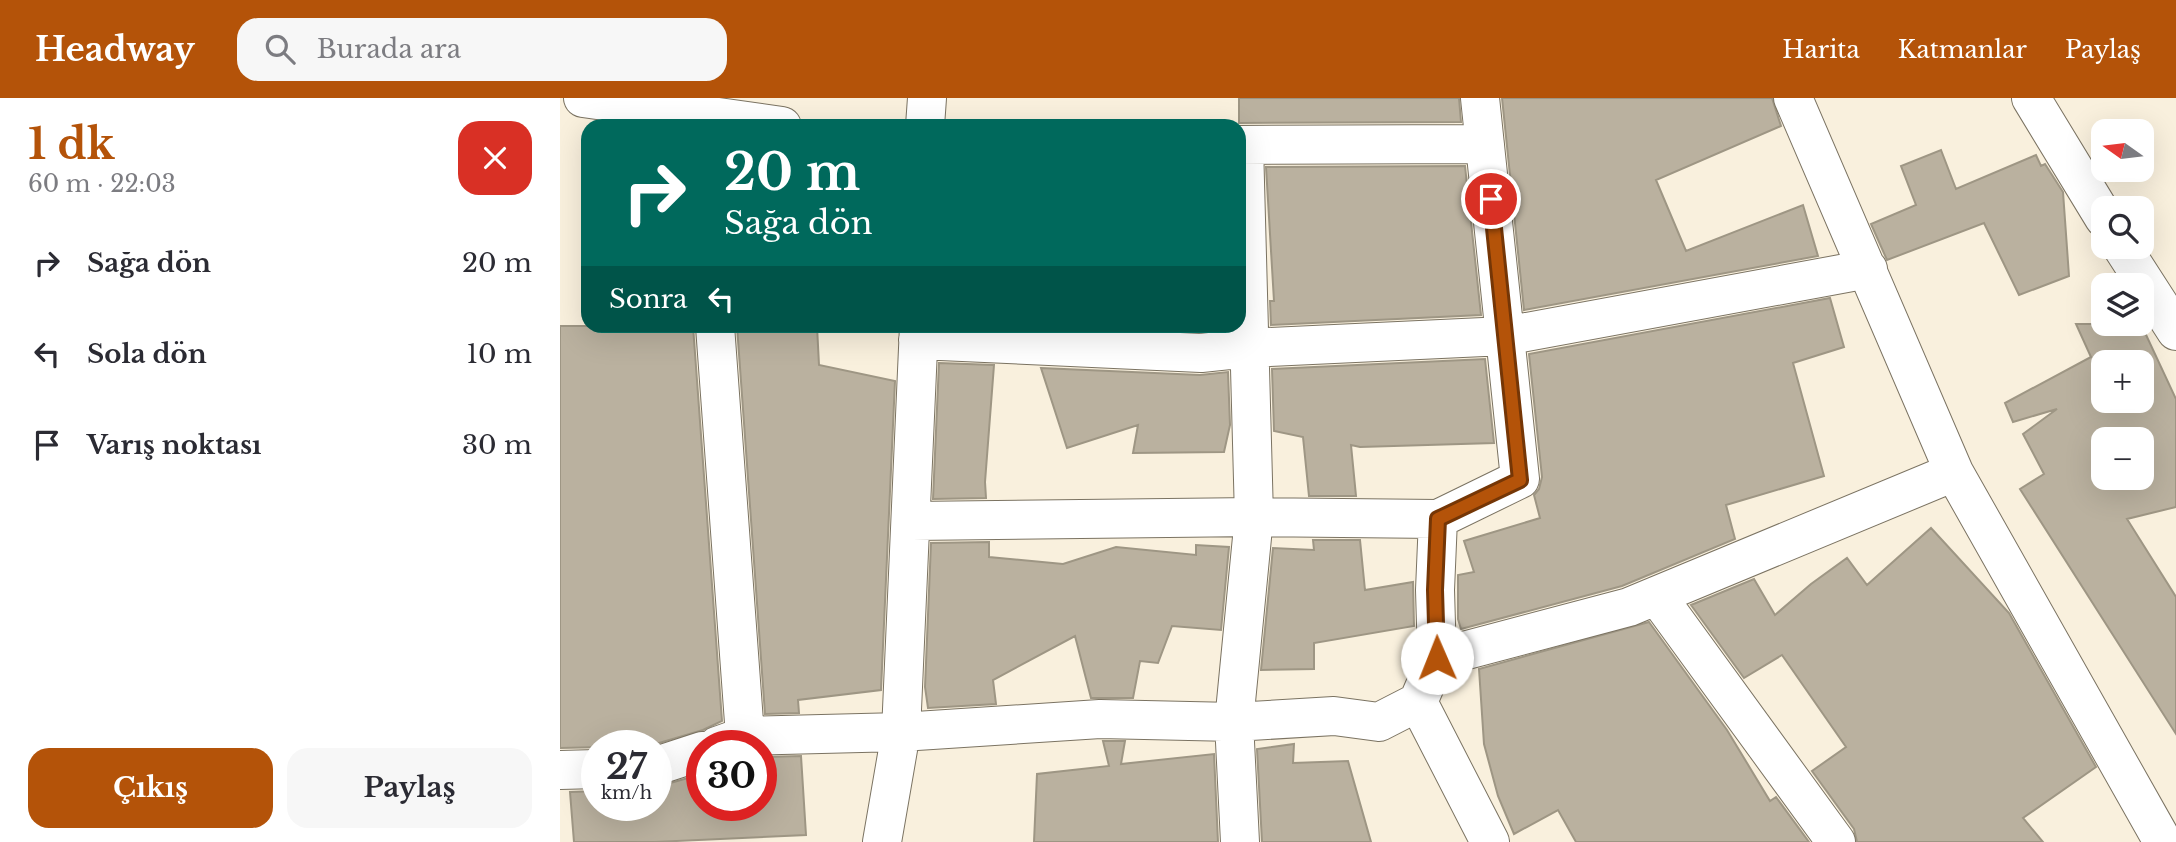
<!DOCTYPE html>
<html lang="tr">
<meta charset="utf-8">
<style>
:root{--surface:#fff;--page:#f7f7f7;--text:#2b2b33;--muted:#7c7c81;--accent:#b45309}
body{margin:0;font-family:"Libre Baskerville",serif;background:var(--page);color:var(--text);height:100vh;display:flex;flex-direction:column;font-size:26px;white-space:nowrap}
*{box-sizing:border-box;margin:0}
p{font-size:23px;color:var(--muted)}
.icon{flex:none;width:38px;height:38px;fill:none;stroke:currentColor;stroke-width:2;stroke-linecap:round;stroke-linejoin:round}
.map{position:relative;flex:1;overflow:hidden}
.drawer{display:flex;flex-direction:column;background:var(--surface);width:560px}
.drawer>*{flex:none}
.top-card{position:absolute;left:21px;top:21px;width:665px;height:214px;border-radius:21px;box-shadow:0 7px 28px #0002;background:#00695c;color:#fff;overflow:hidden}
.needle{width:46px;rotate:284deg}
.fabs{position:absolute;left:1531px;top:21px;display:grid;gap:14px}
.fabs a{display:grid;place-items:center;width:63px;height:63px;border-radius:14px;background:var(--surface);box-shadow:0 7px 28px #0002;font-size:35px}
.speed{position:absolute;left:21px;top:632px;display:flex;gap:14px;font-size:35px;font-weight:700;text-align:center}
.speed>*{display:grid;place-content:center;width:91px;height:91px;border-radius:50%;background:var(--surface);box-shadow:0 7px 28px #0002;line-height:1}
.speed small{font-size:18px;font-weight:400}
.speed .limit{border:10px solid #d22;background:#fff;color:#111}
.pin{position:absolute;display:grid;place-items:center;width:60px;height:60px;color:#fff;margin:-30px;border:4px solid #fff;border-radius:50%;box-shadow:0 2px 7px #0007}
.me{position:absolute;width:77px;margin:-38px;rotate:359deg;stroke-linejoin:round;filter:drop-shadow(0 0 5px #0008)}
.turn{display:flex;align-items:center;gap:24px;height:147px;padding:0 28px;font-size:32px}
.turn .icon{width:91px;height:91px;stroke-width:2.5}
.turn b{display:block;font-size:49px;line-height:60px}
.then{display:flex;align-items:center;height:66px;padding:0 28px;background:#0003;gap:14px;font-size:26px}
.round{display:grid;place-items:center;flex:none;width:74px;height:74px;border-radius:21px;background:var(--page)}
.summary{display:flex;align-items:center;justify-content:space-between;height:119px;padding:0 28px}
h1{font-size:42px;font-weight:700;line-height:52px;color:var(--accent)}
.primary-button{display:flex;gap:14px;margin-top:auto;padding:14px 28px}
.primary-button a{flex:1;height:80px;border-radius:21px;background:var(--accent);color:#fff;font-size:28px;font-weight:700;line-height:80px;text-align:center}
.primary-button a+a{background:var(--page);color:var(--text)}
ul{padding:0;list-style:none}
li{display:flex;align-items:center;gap:21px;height:91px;padding:0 28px}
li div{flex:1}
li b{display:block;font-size:26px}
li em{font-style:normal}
header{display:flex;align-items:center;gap:42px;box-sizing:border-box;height:98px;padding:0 35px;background:var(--accent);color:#fff}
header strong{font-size:33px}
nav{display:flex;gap:38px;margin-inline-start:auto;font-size:24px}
.search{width:490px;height:63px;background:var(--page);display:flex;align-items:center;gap:18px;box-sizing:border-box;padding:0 24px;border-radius:21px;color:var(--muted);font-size:26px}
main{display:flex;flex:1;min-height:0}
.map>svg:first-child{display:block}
</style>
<header>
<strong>Headway</strong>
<div class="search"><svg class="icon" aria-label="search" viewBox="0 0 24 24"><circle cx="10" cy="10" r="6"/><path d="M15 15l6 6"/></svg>Burada ara</div>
<nav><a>Harita</a><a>Katmanlar</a><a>Paylaş</a></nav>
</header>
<main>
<section class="drawer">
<div class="summary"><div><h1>1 dk</h1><p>60 m · 22:03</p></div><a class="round" style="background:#d93025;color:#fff"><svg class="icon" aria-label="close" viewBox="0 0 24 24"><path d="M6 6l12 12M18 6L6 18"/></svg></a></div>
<ul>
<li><svg class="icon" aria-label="right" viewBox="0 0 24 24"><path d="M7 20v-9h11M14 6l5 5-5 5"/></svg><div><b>Sağa dön</b></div><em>20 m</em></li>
<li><svg class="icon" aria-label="left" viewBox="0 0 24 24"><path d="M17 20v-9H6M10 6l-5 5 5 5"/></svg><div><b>Sola dön</b></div><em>10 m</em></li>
<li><svg class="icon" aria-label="arrive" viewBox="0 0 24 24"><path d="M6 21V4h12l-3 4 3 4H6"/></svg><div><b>Varış noktası</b></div><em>30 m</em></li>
</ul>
<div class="primary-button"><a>Çıkış</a><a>Paylaş</a></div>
</section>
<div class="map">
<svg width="1616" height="744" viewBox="0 0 1616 744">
<rect width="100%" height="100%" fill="#f9f0dd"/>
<path fill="#bab19f" stroke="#9e9684" stroke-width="2" fill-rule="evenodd" d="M679 0H899L901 24 679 25Z
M942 0H1212L1221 28 1096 82 1126 153 1243 107 1258 158 964 212Z
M1381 52 1396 91 1476 57 1481 68 1485 66 1503 94 1509 178 1459 197 1424 125 1327 162 1311 126 1356 107 1341 68Z
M905 68 921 217 711 227 710 203H714L706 69Z
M1270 200 1284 249 1233 265 1264 378 1166 407 1175 441 1062 488 901 531 898 521V477L914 474 904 443 980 420 974 397 979 391 982 379 969 256Z
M1516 226H1581L1616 301V409L1567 421 1616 499V636L1460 391 1484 376 1463 336 1497 311 1453 324 1445 305 1531 259ZM1544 264H1582V303H1544ZM1544 341H1582V380H1544Z
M0 228H133L162 623 143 632 89 648 0 650Z
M177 228H257L259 267 335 283 321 592 238 602 239 615 205 616Z
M925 261 934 345 800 349 791 347 796 398H749L743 339 714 333 712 271Z
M379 265 434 267 425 384 426 400 373 401Z
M481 270 640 277 668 274 670 327 664 354 573 355 578 327 507 350Z
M1371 430 1449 515 1536 669 1463 720 1483 744H1297L1294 731 1252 673 1286 649 1222 557 1184 580 1131 507 1194 481 1215 517 1251 486 1287 460 1307 487Z
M753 442H800L805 492 853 484 854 528 754 545V571L701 572 713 450 754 452Z
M429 444V459L503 466 556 449 636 457V447L669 449 661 532 612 528 598 565 580 563 573 600H531L515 538 433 582 436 606 368 610 365 589 371 445Z
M1089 524 1167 632 1210 703 1216 699 1249 744H1016L998 712 954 736 938 698 924 646 919 571Z
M543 643H565L561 666 654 656 658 744H474L477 676 549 668Z
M734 646 733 665 788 663 811 744H702L697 651Z
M241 658 246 737 95 744H14L10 694 37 693V707H96V689L142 676V707H201V659Z"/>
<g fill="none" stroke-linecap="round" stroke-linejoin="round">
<defs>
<path id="minor" d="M23 0 222 28
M1233 0 1394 374 1603 744
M1471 0 1544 120
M365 28 367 0
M679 47 925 46
M1562 149 1616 233
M155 228 185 638
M358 242 641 255 688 250 945 238 1308 171
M352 423 694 419 878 421
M1097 498 1276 744
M877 560 1069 509 1394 374
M858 604 930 744
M157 648 185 638 341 634 540 621 674 624 774 618 819 624 858 604 877 560 875 492 878 421 960 381 920 0
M96 668 142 653
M0 672 37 671
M322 744 341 634 359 228
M680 744 674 624 694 419 684 47"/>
</defs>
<use href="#minor" stroke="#7b7362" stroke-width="40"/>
<use href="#minor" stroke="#fff" stroke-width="38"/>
</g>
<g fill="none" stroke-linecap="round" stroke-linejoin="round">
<defs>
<path id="route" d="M877 560 875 492 878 421 960 382 931 101"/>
</defs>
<use href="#route" stroke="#753606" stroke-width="18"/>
<use href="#route" stroke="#b45309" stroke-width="12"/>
</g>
</svg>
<div class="fabs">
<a><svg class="needle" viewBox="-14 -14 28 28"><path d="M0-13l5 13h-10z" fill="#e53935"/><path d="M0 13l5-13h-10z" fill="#7c7c81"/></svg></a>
<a><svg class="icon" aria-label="search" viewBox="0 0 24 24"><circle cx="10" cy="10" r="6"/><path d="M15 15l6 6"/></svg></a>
<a><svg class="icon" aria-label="layers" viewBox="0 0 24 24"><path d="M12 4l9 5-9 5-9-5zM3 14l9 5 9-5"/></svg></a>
<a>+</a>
<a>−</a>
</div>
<div class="speed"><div>27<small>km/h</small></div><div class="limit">30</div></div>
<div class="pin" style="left:931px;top:101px;background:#d93025"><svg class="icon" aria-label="arrive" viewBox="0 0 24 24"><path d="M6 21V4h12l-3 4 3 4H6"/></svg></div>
<svg class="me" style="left:877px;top:560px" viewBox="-20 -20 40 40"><circle r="19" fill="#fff"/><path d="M0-13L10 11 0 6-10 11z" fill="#b45309"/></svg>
<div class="top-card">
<div class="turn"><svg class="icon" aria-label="right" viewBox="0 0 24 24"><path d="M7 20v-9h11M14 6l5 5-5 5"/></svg><div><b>20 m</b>Sağa dön</div></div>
<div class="then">Sonra<svg class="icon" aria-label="left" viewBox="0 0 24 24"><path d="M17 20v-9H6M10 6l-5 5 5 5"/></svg></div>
</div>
</div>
</main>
